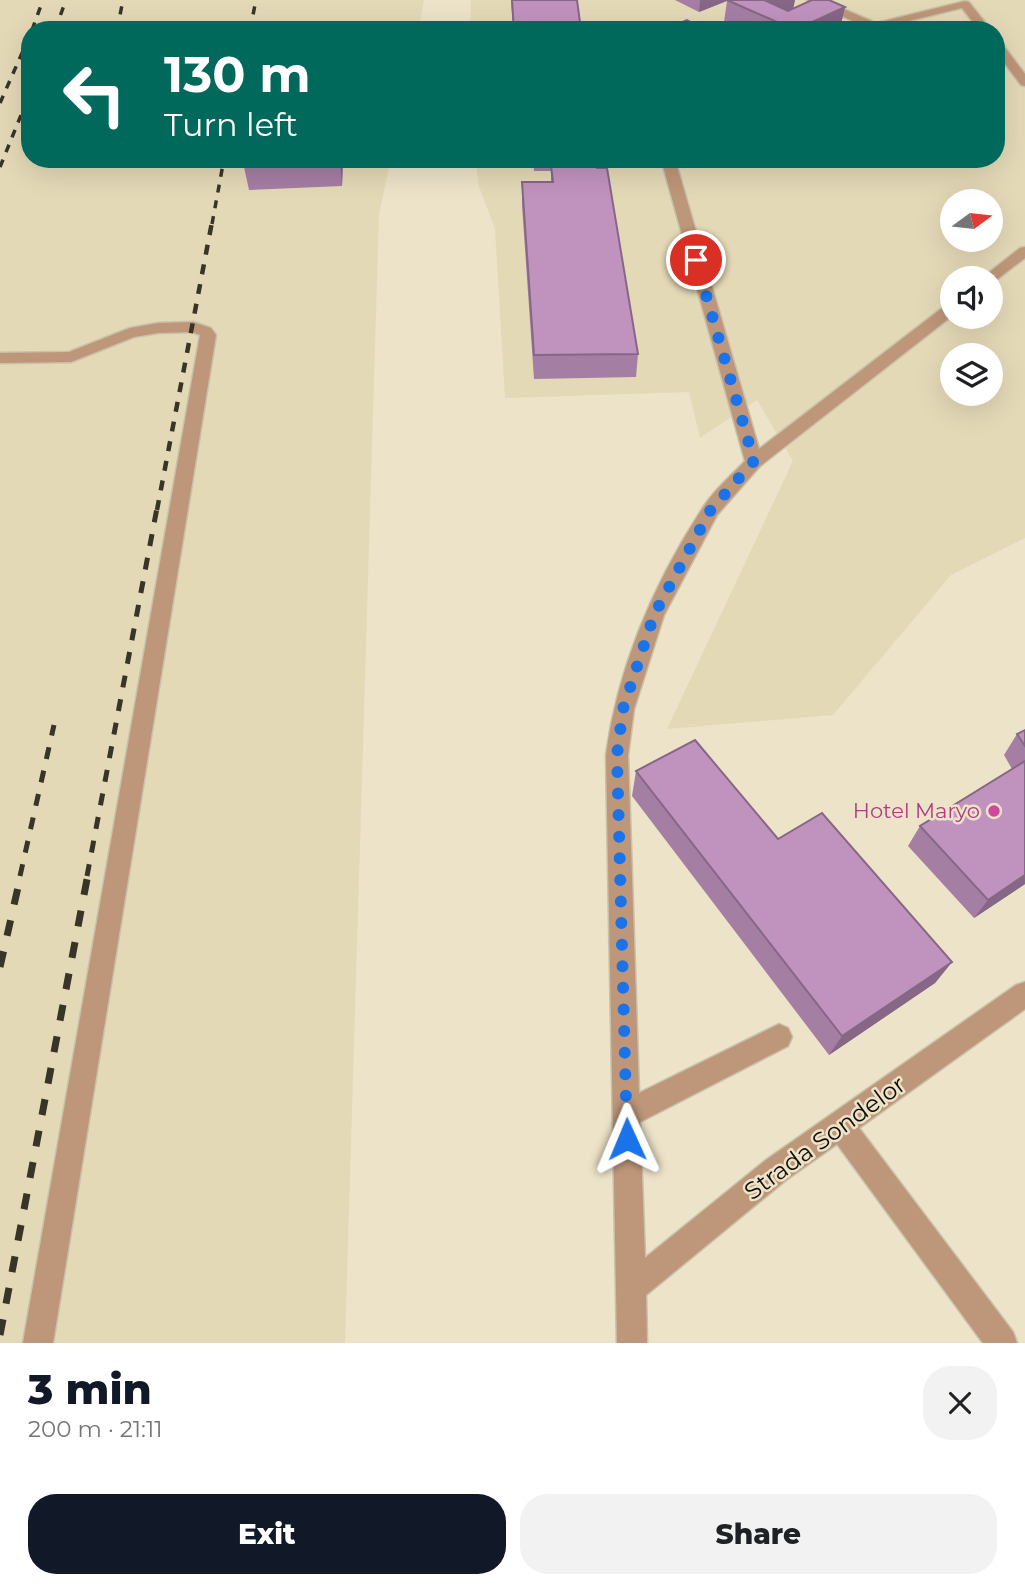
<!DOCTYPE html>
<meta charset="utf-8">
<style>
:root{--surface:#fff;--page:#f2f2f2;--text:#202124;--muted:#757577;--accent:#111827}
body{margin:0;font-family:Montserrat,sans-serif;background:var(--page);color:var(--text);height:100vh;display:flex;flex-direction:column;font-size:26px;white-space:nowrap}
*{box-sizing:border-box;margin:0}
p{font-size:23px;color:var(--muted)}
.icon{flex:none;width:38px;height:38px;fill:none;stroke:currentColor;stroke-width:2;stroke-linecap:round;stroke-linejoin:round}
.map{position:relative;height:1343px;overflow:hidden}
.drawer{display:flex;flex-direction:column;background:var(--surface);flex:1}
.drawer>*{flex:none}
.banner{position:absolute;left:21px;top:21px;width:984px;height:147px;border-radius:28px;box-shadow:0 7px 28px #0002;background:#00695c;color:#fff;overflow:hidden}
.needle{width:46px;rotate:75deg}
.controls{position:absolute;left:940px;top:189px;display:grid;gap:14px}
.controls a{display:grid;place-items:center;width:63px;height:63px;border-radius:50%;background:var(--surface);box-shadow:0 7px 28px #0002;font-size:35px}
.pin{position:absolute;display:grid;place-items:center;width:60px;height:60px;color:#fff;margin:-30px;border:4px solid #fff;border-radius:50%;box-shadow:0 2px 7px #0007}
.me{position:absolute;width:77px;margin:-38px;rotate:359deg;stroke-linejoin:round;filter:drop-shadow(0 0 5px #0008)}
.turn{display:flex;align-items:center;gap:24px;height:147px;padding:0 28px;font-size:32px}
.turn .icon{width:91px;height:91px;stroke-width:2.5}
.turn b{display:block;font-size:49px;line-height:60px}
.round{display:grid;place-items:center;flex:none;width:74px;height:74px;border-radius:28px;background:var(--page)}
.overview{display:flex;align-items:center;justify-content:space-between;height:119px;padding:0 28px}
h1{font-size:42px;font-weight:800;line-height:52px;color:var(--accent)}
.button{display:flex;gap:14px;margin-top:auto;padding:14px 28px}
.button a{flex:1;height:80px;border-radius:28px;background:var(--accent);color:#fff;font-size:28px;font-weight:800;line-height:80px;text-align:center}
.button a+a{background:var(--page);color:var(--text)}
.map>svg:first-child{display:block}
</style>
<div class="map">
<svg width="1025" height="1343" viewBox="0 0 1025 1343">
<rect width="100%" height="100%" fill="#ece3c8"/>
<path fill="#e4d9b7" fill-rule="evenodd" d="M0 0H424L418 30H30V159H391L379 214 345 1343H0Z
M471 0H1025V538L951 575 833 715 667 729 793 461 757 400 700 438 689 392 505 398 495 229 478 184 476 159H996V30H470ZM952 201H990V240H952ZM952 278H990V317H952ZM952 355H990V394H952Z"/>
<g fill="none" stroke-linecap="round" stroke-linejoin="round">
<defs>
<path id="minor" d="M807 0H823L876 23 965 1 969 2 991 30H979L962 8 872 30Z
M630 25 637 30H625Z
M996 40 1000 41 1025 74V86L1021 85 996 52Z
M661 159H675L759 449 946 305 952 303V316L760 466 717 515 664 615 634 709 628 755 639 1093 779 1024 788 1028 792 1037 788 1046 640 1122 645 1258 766 1160 1016 985 1025 982V1009L859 1128 1013 1332 1017 1343H983L837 1144 786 1180 646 1295 647 1343H617L606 755C618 667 654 583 702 509 713 491 731 476 745 461Z
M1025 247V258L995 281 990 282V278H982L1020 248Z
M193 322 211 328 216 335 53 1343H23L200 335 192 332 158 333 134 337 71 362 0 363V353L69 352 130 328 158 323Z"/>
</defs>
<use href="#minor" stroke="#c9c1a9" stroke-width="3"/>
<use href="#minor" fill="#be9679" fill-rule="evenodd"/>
<path stroke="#383428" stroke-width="3.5" stroke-dasharray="8 8" stroke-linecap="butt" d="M32 30 43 0
M55 30 66 0
M117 30 123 0
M250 30 256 0
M0 103 30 35
M0 167 30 93
M212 224 224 159"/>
<path stroke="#383428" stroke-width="4.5" stroke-dasharray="10 10" stroke-linecap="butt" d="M157 510 212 222"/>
<path stroke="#383428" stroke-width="5" stroke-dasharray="12 12" stroke-linecap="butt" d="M20 876 54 725
M87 876 157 508"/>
<path stroke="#383428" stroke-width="7" stroke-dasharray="16 16" stroke-linecap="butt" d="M0 967 21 874
M0 1335 88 874"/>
</g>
<path fill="#a57ea4" d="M511 0H577L581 30H513Z
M675 0H795L793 9 845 7 840 28 837 30H742L724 22 727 1 699 12Z
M245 159H343L342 186 249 190 244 167Z
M533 159H598L597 168 638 354 636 377 534 379 522 206V182H551V171H534Z
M1025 730V884L974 918 908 846 920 826 1012 769 1004 755 1017 734Z
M636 771 778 839 952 962 935 983 829 1055 632 796Z"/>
<path fill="#866786" d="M700 0H729L699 12Z
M769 0H795L793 9 771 19 766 1Z
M845 7 840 28 837 30H795Z
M340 159H343L342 186 340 163Z
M1025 875V884L974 918 988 900Z
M952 962 935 983 829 1055 842 1036Z"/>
<path fill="#c093bf" stroke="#866786" stroke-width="2" d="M512 0H577L581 30H514Z
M727 0H769L766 1 788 11 812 0H829L845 7 795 30Z
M687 20 705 30H662Z
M245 159H340V163L244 167Z
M597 164V168H607L638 354 534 355 522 182H553L551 166Z
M1025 730V746L1017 734Z
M695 740 778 839 822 813 952 962 842 1036 636 771Z
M1025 761V875L988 900 920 826Z"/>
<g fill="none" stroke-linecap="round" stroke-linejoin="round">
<path stroke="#1a73e8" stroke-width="12" stroke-dasharray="0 21.6" d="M627 1139 617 755 623 709 654 615 710 511 754 461 696 260"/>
</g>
<circle fill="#d1479c" stroke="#ece3c8" stroke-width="2.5" cx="994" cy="811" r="7"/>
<g text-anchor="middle" stroke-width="5" stroke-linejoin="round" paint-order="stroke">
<g font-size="21" fill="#b23c85" stroke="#ece3c8" text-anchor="end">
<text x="980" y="818">Hotel Maryo</text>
</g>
<g font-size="24" fill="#110e05" stroke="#ece3c8">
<text transform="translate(825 1138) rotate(-36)" y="8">Strada Sondelor</text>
</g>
</g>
</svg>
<div class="controls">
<a><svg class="needle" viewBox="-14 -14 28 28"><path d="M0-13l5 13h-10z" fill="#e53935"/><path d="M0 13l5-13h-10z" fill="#757577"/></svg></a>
<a><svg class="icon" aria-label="sound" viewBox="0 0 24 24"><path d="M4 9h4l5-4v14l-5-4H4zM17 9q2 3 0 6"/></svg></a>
<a><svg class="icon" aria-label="layers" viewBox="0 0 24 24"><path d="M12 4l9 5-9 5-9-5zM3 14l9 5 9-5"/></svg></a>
</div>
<div class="pin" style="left:696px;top:260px;background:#d93025"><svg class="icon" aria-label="arrive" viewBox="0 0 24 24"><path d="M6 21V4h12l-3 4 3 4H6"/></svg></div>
<svg class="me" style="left:627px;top:1139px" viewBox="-20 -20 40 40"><path d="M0-17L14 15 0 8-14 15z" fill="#1a73e8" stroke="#fff" stroke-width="4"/></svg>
<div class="banner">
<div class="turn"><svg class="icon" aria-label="left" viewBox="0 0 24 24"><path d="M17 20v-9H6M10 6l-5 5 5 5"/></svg><div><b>130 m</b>Turn left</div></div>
</div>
</div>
<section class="drawer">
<div class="overview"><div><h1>3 min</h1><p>200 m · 21:11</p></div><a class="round"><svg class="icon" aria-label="close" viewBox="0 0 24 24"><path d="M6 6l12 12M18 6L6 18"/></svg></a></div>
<div class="button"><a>Exit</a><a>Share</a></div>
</section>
